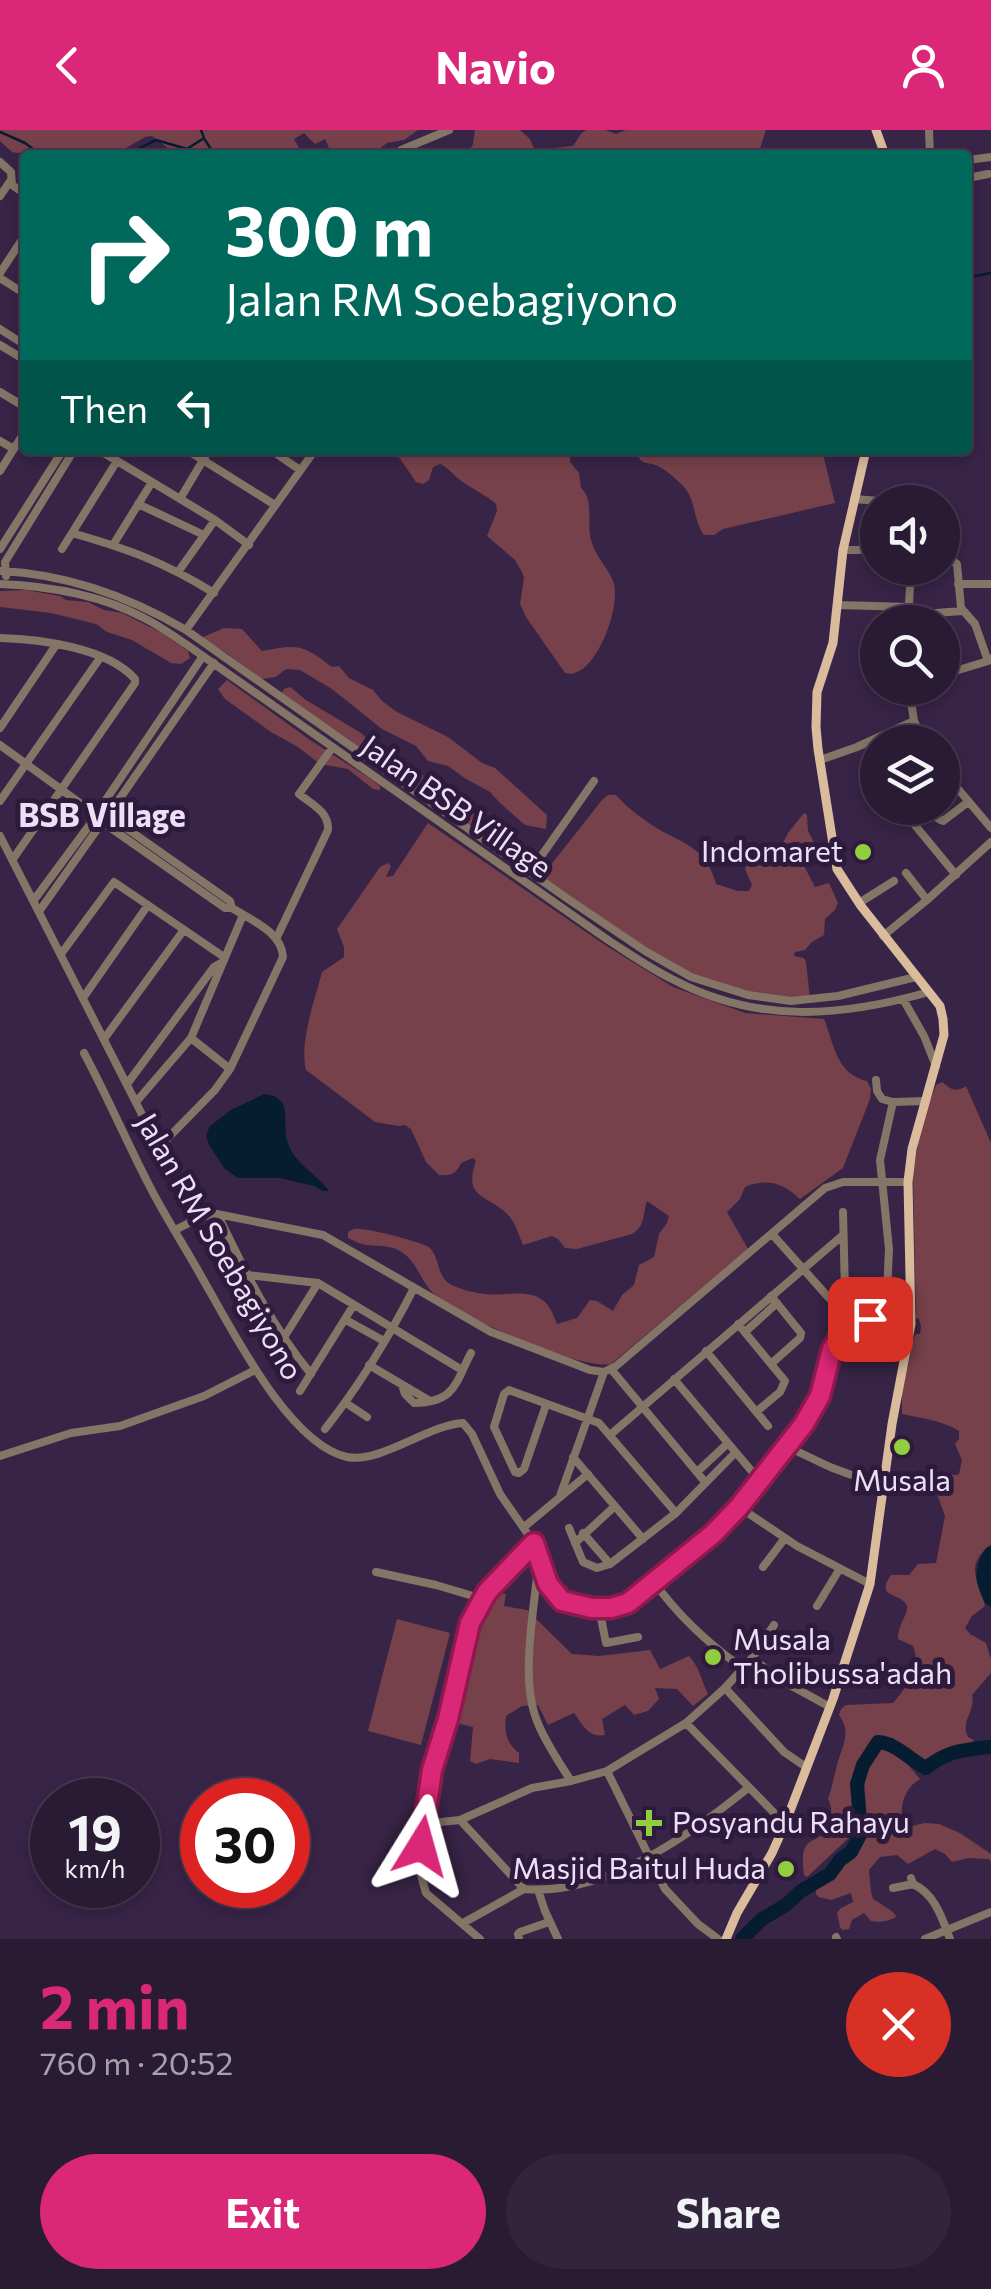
<!DOCTYPE html>
<meta charset="utf-8">
<style>
:root{--surface:#2a1b35;--page:#32243d;--text:#f1f3f6;--muted:#a5a1ad;--line:#463950;--accent:#db2777}
body{margin:0;font-family:Commissioner,sans-serif;background:var(--page);color:var(--text);height:100vh;display:flex;flex-direction:column;font-size:38px;white-space:nowrap}
*{box-sizing:border-box;margin:0}
p{font-size:32px;color:var(--muted)}
.icon{flex:none;width:55px;height:55px;fill:none;stroke:currentColor;stroke-width:2;stroke-linecap:round;stroke-linejoin:round}
.map{position:relative;height:1809px;overflow:hidden}
.drawer{display:flex;flex-direction:column;background:var(--surface);flex:1}
.drawer>*{flex:none}
.guide{position:absolute;left:20px;top:20px;width:952px;height:305px;border-radius:10px;box-shadow:0 5px 15px #0003,0 0 0 2px var(--line);background:#00695c;color:#fff;overflow:hidden}
.controls{position:absolute;left:860px;top:355px;display:grid;gap:20px}
.controls a{display:grid;place-items:center;width:100px;height:100px;border-radius:50%;background:var(--surface);box-shadow:0 5px 15px #0003,0 0 0 2px var(--line);font-size:50px}
.speed{position:absolute;left:30px;top:1648px;display:flex;gap:20px;font-size:50px;font-weight:700;text-align:center}
.speed>*{display:grid;place-content:center;width:130px;height:130px;border-radius:50%;background:var(--surface);box-shadow:0 5px 15px #0003,0 0 0 2px var(--line);line-height:1}
.speed small{font-size:25px;font-weight:400}
.speed .limit{border:15px solid #d22;background:#fff;color:#111}
.pin{position:absolute;display:grid;place-items:center;width:85px;height:85px;color:#fff;margin:-42px;border-radius:20px;box-shadow:0 5px 15px #0006}
.me{position:absolute;width:110px;margin:-55px;rotate:8deg;stroke-linejoin:round;filter:drop-shadow(0 0 8px #0008)}
.turn{display:flex;align-items:center;gap:35px;height:210px;padding:0 40px;font-size:45px}
.turn .icon{width:130px;height:130px;stroke-width:2.5}
.turn b{display:block;font-size:70px;line-height:85px}
.then{display:flex;align-items:center;height:95px;padding:0 40px;background:#0003;gap:20px;font-size:38px}
.round{display:grid;place-items:center;flex:none;width:105px;height:105px;border-radius:52px;background:var(--page)}
.headline{display:flex;align-items:center;justify-content:space-between;height:170px;padding:0 40px}
h1{font-size:60px;font-weight:700;line-height:75px;color:var(--accent)}
.cta{display:flex;gap:20px;margin-top:auto;padding:20px 40px}
.cta a{flex:1;height:115px;border-radius:60px;background:var(--accent);color:#fff;font-size:40px;font-weight:700;line-height:115px;text-align:center}
.cta a+a{background:var(--page);color:var(--text)}
header{display:flex;justify-content:space-between;align-items:center;height:130px;padding:0 40px;background:var(--accent);color:#fff;font-size:45px;font-weight:700}
.map>svg:first-child{display:block}
</style>
<header><svg class="icon" aria-label="back" viewBox="0 0 24 24"><path d="M15 5l-7 7 7 7"/></svg>Navio<svg class="icon" aria-label="person" viewBox="0 0 24 24"><circle cx="12" cy="8" r="4"/><path d="M4 21q1-7 8-7t8 7"/></svg></header>
<div class="map">
<svg width="991" height="1809" viewBox="0 0 991 1809">
<rect width="100%" height="100%" fill="#382447"/>
<path fill="#76414a" d="M0 0H418L404 10 387 13 371 25H332L325 9 315 14 304 3 294 9 302 23 310 21 315 25H177L152 6 145 7 114 25H29L12 22 0 11Z
M475 0H520L530 9 537 25H467L473 14Z
M586 0H605L616 4 626 0H766L758 25H553V18L573 16 581 4Z
M394 320H575L570 325V332L579 343 581 358C595 371 586 393 591 410 595 426 607 436 613 451 621 473 603 521 586 536 582 540 577 542 572 544L565 543 526 487 520 474 524 448 522 442 515 430 487 406 497 381 496 374C485 364 472 359 460 350 452 344 449 338 440 334L433 337 429 350 423 354 416 352Z
M636 320H822L835 373 723 399 714 405H704C692 389 697 367 680 353 675 348 667 341 660 337 647 330 641 338 636 320Z
M26 460 60 466 66 470 88 472 104 480 122 483 162 503 188 521 190 528 181 534 171 533 132 510 107 502 96 494 51 483 0 477V461Z
M224 498 242 499 262 521C297 514 303 514 332 537L339 536 349 548 373 560 382 571 397 582 448 607 482 633 495 638 547 685 546 699 525 695 499 672 490 662 466 649 448 636 428 631 416 616 382 599 332 559 300 540 286 539 276 547 262 549C242 536 226 520 204 510L203 507Z
M227 550 310 610 371 649 380 656V660L373 659 348 639 320 634 298 617 271 602 225 569 218 559Z
M290 557 306 570 361 603 387 628 393 625 400 628 408 640 421 642 428 655 437 664 456 669 484 692 550 736 602 670 608 665H616C626 677 646 692 660 700 688 715 707 720 716 754L738 761H749L752 755 745 739 747 734 779 721 788 703 804 683 807 685 808 701 816 716 818 727 804 736 815 757 829 753 838 773 835 780 825 789 824 805 812 812 805 820 795 822 794 826 804 828 806 832 810 868 768 867 692 846 646 820 280 566 284 559Z
M428 693 605 815 673 857 745 883 824 889C834 914 836 944 867 951L871 959 870 969 843 1038 800 1069C783 1053 768 1048 745 1057L740 1069 727 1082 748 1119 611 1234C583 1241 455 1185 433 1163 420 1150 417 1131 400 1121 388 1114 375 1117 362 1114 357 1113 353 1110 348 1108V1102C350 1101 352 1099 355 1099 364 1097 426 1113 430 1118 441 1130 436 1149 454 1156 463 1160 475 1163 485 1164 504 1167 530 1157 546 1173 551 1178 554 1187 557 1194L577 1188 590 1170 597 1171 613 1181 622 1165 634 1155 639 1135 654 1127 659 1104 667 1093 669 1086 647 1071C643 1083 645 1097 632 1104L577 1119 565 1118 558 1109 552 1106 523 1115C519 1106 516 1094 509 1086 489 1064 462 1070 476 1031L473 1028 461 1033C456 1044 451 1046 439 1045L426 1032 411 999 405 995 398 996 375 992 306 940C299 913 315 869 322 842L344 827V817L337 799 380 737 388 733 391 736 386 747 393 746Z
M942 952C950 959 956 963 966 956L991 1013V1415C964 1434 978 1451 985 1476L972 1486 965 1498 970 1504 986 1513 991 1529V1543L972 1565C976 1581 960 1591 968 1607L974 1610 972 1612 941 1621 924 1630 917 1628 893 1608 871 1610C848 1642 851 1666 854 1703L807 1747 804 1745C799 1704 811 1718 834 1695 830 1686 833 1678 828 1669 832 1658 834 1646 837 1635 842 1616 852 1603 839 1585L841 1579 846 1575 893 1573C906 1558 922 1537 913 1516L898 1509C897 1496 909 1483 907 1476 902 1462 874 1469 891 1445H909L918 1434 936 1433 945 1386C941 1376 939 1365 931 1356L932 1343 956 1345 959 1344 962 1330 955 1314 959 1309V1301C944 1291 921 1288 902 1284V1252L908 1236 912 1210 916 1204H920L921 1197 919 1189 916 1188 913 1043 922 991 936 955Z
M490 1463 506 1464 504 1476 527 1480 572 1524 599 1526 650 1520 660 1539 689 1526C700 1538 701 1550 708 1564L693 1576 677 1559 655 1558 659 1569 648 1581 634 1585 625 1575 602 1589 605 1605C588 1608 583 1595 574 1583L548 1595 538 1575 522 1576 506 1586C504 1603 506 1612 519 1623V1633L490 1629 476 1634 470 1631 473 1597 456 1593 472 1492Z
M397 1489 450 1503 421 1615 368 1601Z
M885 1615 895 1619 920 1649C904 1658 899 1677 903 1693L908 1697 925 1693 939 1694 960 1703 991 1724V1732L989 1729 969 1728 952 1732 945 1724 935 1719 908 1734 897 1725 880 1727 869 1740 871 1762 873 1769C881 1774 888 1778 895 1784L896 1787C889 1791 879 1793 871 1791L864 1783 852 1790 849 1799 842 1800 840 1797 837 1783 841 1778 853 1772 851 1763 831 1770 818 1767C817 1765 815 1762 816 1760 816 1752 853 1726 859 1715 866 1703 864 1688 863 1675 863 1654 867 1632 882 1616Z"/>
<path fill="#061c30" d="M264 964C294 967 282 990 287 1010 292 1032 317 1044 329 1061H323L314 1056 280 1048H238L225 1039 209 1015 206 1005 210 996 231 980Z"/>
<g fill="none" stroke-linecap="round" stroke-linejoin="round">
<path stroke="#061c30" stroke-width="2.5" d="M0 2 25 13 41 25
M205 10 215 25
M126 25 156 10 187 19 204 8 201 0
M968 152 970 147 991 143"/>
<path stroke="#061c30" stroke-width="14" d="M991 1423C980 1440 982 1452 991 1469
M742 1809 762 1789 786 1775 801 1761 830 1744 840 1730 851 1722 861 1703 857 1654 863 1635 878 1612C896 1613 910 1630 926 1638 948 1620 964 1620 991 1617"/>
<path stroke="#847566" stroke-width="8" d="M929 0 930 25
M395 25 401 20 449 0
M968 30 991 27
M0 32 11 42 12 55 25 64
M968 48 988 44
M0 66 11 50
M0 143 25 105
M0 148 25 164
M0 199 25 215
M0 215 25 230
M0 262 25 277
M0 311 14 319
M99 320 215 390 249 415
M187 320 275 375
M271 320 300 340
M0 341 25 301
M180 369 209 320
M854 369 893 372
M138 374 204 405
M942 381 944 423
M72 403C128 419 164 432 214 463
M113 415 152 352
M0 419 63 320
M62 419 117 331
M843 420H878
M942 423 957 434 961 478 975 494 988 531 991 529
M0 441C68 444 128 466 186 500L568 769 645 821 691 847 748 865 791 871 838 866 916 847
M178 442 215 390
M6 446 5 432 74 320
M0 454C49 456 99 464 144 488 160 496 175 507 190 517L608 810C630 824 651 839 674 850 758 894 841 887 929 862
M958 454H991
M837 475 909 477
M909 485 962 481
M908 492 911 438
M186 500 315 320
M0 508C40 509 108 518 135 549V553L13 729
M942 545 988 531
M909 558 914 591 924 612
M0 598 56 515
M0 615 95 684
M820 630 857 617 914 591
M942 640 991 698
M0 671 100 528
M99 680 203 526
M109 684 214 533
M109 686 230 771 232 778
M0 706 155 1010 164 1012 215 960 230 939 283 827C282 802 251 790 232 778H225L105 694
M530 742 594 651
M906 743 927 770
M956 745 914 694 912 688C923 679 933 686 943 691L968 672
M34 770 94 689
M859 773 894 751
M40 780 101 694
M883 806 927 770 991 712
M277 807 328 700C329 682 313 675 299 664L332 618
M61 824 114 752 224 827
M83 868 148 775
M903 869 924 906 936 936
M191 908 230 939
M104 909 183 801
M84 923C107 966 126 1010 148 1053 165 1087 187 1120 205 1153 233 1201 289 1314 347 1327 380 1334 428 1295 463 1293L472 1304 500 1364 534 1413 543 1442 554 1464 562 1471 575 1475 592 1479 611 1478 627 1473 643 1463 713 1404 739 1377 804 1293 819 1266 832 1219 842 1203 861 1191 886 1186 911 1194
M876 950 877 961 882 969 893 972
M127 954 214 837 221 833
M136 972 191 908 243 785
M218 1085C245 1141 271 1196 311 1244
M175 1100 201 1087 217 1084 323 1105 491 1202 590 1240 604 1242 616 1236 825 1058 843 1052H908
M772 1104 829 1168 833 1170 845 1162 843 1082
M247 1145 318 1153 462 1240
M771 1166 801 1203 800 1208 772 1233
M886 1186 889 1119 880 1030 893 972 925 971
M346 1190 384 1211
M738 1194 785 1251 780 1262 756 1282
M745 1202 777 1173
M283 1209 318 1153
M706 1221 768 1296
M369 1235 430 1271
M611 1239 705 1352
M674 1249 760 1351
M402 1255 405 1264 414 1273C456 1272 455 1253 471 1223
M300 1261 353 1176
M346 1273 367 1287
M546 1275 524 1339 519 1343 515 1342 494 1297 504 1264 509 1260 599 1293 676 1383
M325 1299C359 1256 389 1207 414 1158
M610 1305 843 1105
M786 1316 830 1337 884 1357
M0 1326 71 1303 120 1296 204 1266 255 1240
M573 1327 643 1409
M697 1342 727 1314
M560 1366 604 1242
M739 1377 797 1416 870 1454
M524 1397 588 1344
M569 1398 583 1432 597 1438 610 1434 676 1383 735 1323
M583 1403 610 1434
M575 1413 615 1376
M538 1436C534 1482 520 1548 537 1591 545 1612 559 1632 571 1651
M763 1437 785 1408
M376 1442 436 1455 483 1469
M654 1452C677 1484 709 1514 741 1537
M817 1476 839 1440
M599 1478 606 1513 638 1507
M752 1528 774 1495
M725 1558 784 1622 806 1637
M686 1593 785 1694
M607 1641 665 1759 698 1794 718 1809
M460 1690 524 1759C605 1766 689 1706 748 1658
M422 1694 460 1690 532 1658 571 1651 607 1641 686 1593 725 1558 752 1528 779 1549 830 1577
M911 1748 913 1754C935 1764 942 1788 950 1809
M893 1758 913 1754
M538 1760 545 1781 558 1809
M463 1793 524 1759
M836 1807 837 1809
M480 1809 426 1763 419 1738 422 1694 432 1640 448 1589 470 1493 487 1462 534 1413
M519 1809 518 1804 520 1802 549 1792
M925 1809 991 1782"/>
<path stroke="#dabc9c" stroke-width="9" d="M876 0 885 25
M726 1809 737 1783 772 1723 785 1694 833 1569 870 1454 892 1294 911 1194 908 1052 912 1019 944 905 943 889 940 876 861 776 837 739 818 619 816 597 817 562 833 513 843 420 866 320"/>
</g>
<g fill="none" stroke-linecap="round" stroke-linejoin="round">
<defs>
<path id="route" d="M421 1716 432 1640 448 1589 470 1493 487 1462 534 1413 548 1454 562 1471 592 1478H611L628 1473 713 1404 739 1377 804 1294 820 1266 832 1219 842 1203 854 1194 870 1189"/>
</defs>
<use href="#route" stroke="#8e194d" stroke-width="25"/>
<use href="#route" stroke="#db2777" stroke-width="18"/>
</g>
<g fill="#91cd3f" stroke="#2e1a3c" stroke-width="4">
<circle cx="863" cy="722" r="10"/>
<circle cx="902" cy="1317" r="10"/>
<circle cx="713" cy="1527" r="10"/>
<path d="M644 1678h10v10h10v10h-10v10h-10v-10h-10v-10h10z"/>
<circle cx="786" cy="1739" r="10"/>
</g>
<g text-anchor="middle" stroke-width="10" stroke-linejoin="round" paint-order="stroke">
<g font-size="30" fill="#ece0f7" stroke="#2e1a3c">
<text transform="translate(456 677) rotate(35)" y="10">Jalan BSB Village</text>
<text transform="translate(219 1117) rotate(60)" y="10">Jalan RM Soebagiyono</text>
</g>
<g font-size="30" fill="#ece0f7" stroke="#2e1a3c" text-anchor="end">
<text x="843" y="732">Indomaret</text>
<text x="902" y="1361" text-anchor="middle">Musala</text>
<text x="733" y="1520" text-anchor="start">Musala<tspan x="733" dy="34">Tholibussa'adah</tspan></text>
<text x="672" y="1703" text-anchor="start">Posyandu Rahayu</text>
<text x="766" y="1749">Masjid Baitul Huda</text>
</g>
<g font-size="32" font-weight="bold" fill="#ece0f7" stroke="#2e1a3c">
<text x="102" y="697">BSB Village</text>
</g>
</g>
</svg>
<div class="controls">
<a><svg class="icon" aria-label="sound" viewBox="0 0 24 24"><path d="M4 9h4l5-4v14l-5-4H4zM17 9q2 3 0 6"/></svg></a>
<a><svg class="icon" aria-label="search" viewBox="0 0 24 24"><circle cx="10" cy="10" r="6"/><path d="M15 15l6 6"/></svg></a>
<a><svg class="icon" aria-label="layers" viewBox="0 0 24 24"><path d="M12 4l9 5-9 5-9-5zM3 14l9 5 9-5"/></svg></a>
</div>
<div class="speed"><div>19<small>km/h</small></div><div class="limit">30</div></div>
<div class="pin" style="left:870px;top:1189px;background:#d93025"><svg class="icon" aria-label="arrive" viewBox="0 0 24 24"><path d="M6 21V4h12l-3 4 3 4H6"/></svg></div>
<svg class="me" style="left:421px;top:1716px" viewBox="-20 -20 40 40"><path d="M0-17L14 15 0 8-14 15z" fill="#db2777" stroke="#fff" stroke-width="4"/></svg>
<div class="guide">
<div class="turn"><svg class="icon" aria-label="right" viewBox="0 0 24 24"><path d="M7 20v-9h11M14 6l5 5-5 5"/></svg><div><b>300 m</b>Jalan RM Soebagiyono</div></div>
<div class="then">Then<svg class="icon" aria-label="left" viewBox="0 0 24 24"><path d="M17 20v-9H6M10 6l-5 5 5 5"/></svg></div>
</div>
</div>
<section class="drawer">
<div class="headline"><div><h1>2 min</h1><p>760 m · 20:52</p></div><a class="round" style="background:#d93025;color:#fff"><svg class="icon" aria-label="close" viewBox="0 0 24 24"><path d="M6 6l12 12M18 6L6 18"/></svg></a></div>
<div class="cta"><a>Exit</a><a>Share</a></div>
</section>
